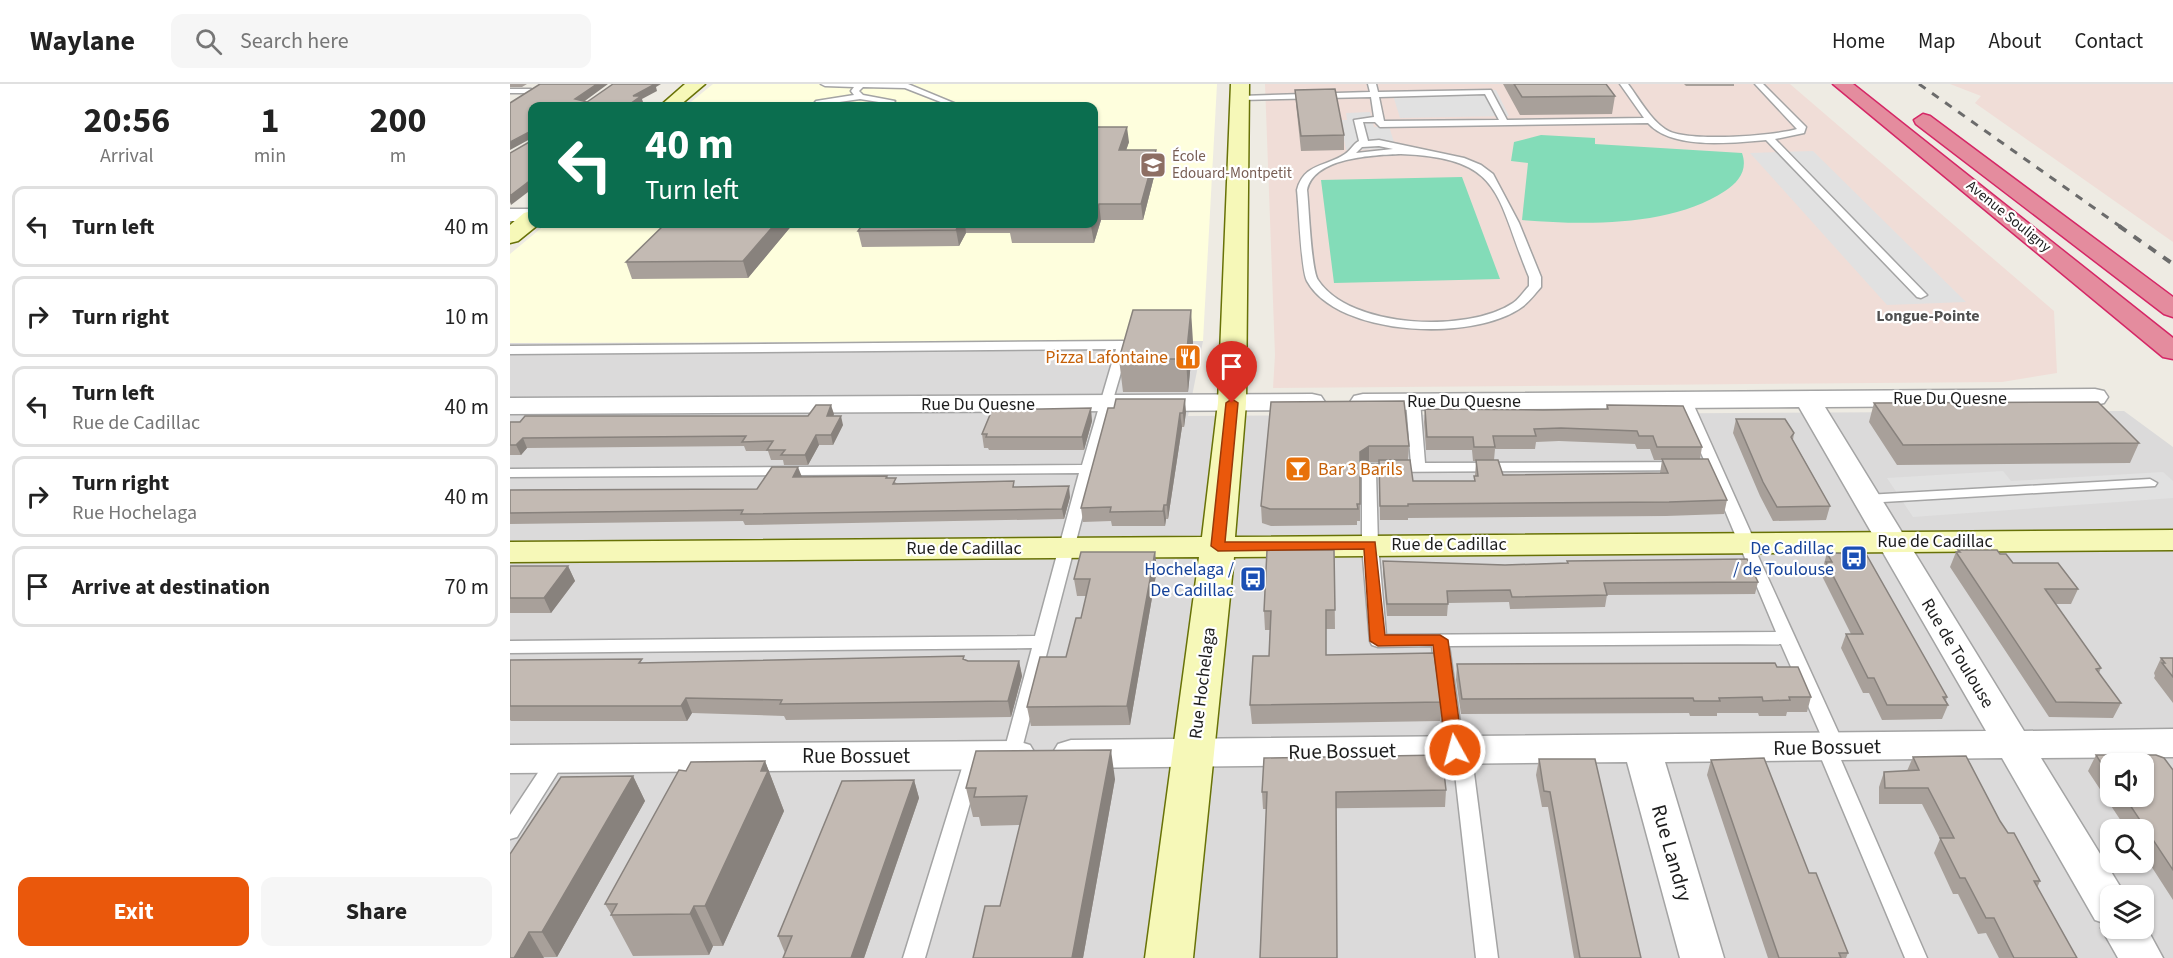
<!DOCTYPE html>
<meta charset="utf-8">
<style>
:root{--surface:#fff;--page:#f6f6f6;--text:#222;--muted:#767676;--line:#e0e0e0;--accent:#ea580c}
body{margin:0;font-family:"Source Sans 3",sans-serif;background:var(--page);color:var(--text);height:100vh;display:flex;flex-direction:column;font-size:22px;white-space:nowrap}
*{box-sizing:border-box;margin:0}
p{font-size:20px;color:var(--muted)}
.icon{flex:none;width:33px;height:33px;fill:none;stroke:currentColor;stroke-width:2;stroke-linecap:round;stroke-linejoin:round}
.map{position:relative;flex:1;overflow:hidden}
.sheet{display:flex;flex-direction:column;background:var(--surface);width:510px}
.sheet>*{flex:none}
.top-card{position:absolute;left:18px;top:18px;width:570px;height:126px;border-radius:12px;box-shadow:0 2px 4px #0004;background:#0b6e4f;color:#fff;overflow:hidden}
.buttons{position:absolute;left:1590px;top:669px;display:grid;gap:12px}
.buttons a{display:grid;place-items:center;width:54px;height:54px;border-radius:12px;background:var(--surface);box-shadow:0 2px 4px #0004;font-size:30px}
.pin{position:absolute;display:grid;place-items:center;width:51px;height:51px;color:#fff;margin:-62px -26px;border-radius:50% 50% 50% 0;rotate:-45deg;box-shadow:0 0 6px #0007}
.pin .icon{rotate:45deg}
.me{position:absolute;width:66px;margin:-33px;rotate:353deg;stroke-linejoin:round;filter:drop-shadow(0 0 4px #0008)}
.turn{display:flex;align-items:center;gap:21px;height:126px;padding:0 18px;font-size:27px}
.turn .icon{width:78px;height:78px;stroke-width:2.5}
.turn b{display:block;font-size:42px;line-height:51px}
.eta{display:flex;justify-content:space-evenly;align-items:center;height:102px;text-align:center}
.eta b{font-size:36px;font-weight:700;line-height:42px}
.cta{display:flex;gap:12px;margin-top:auto;padding:12px 18px}
.cta a{flex:1;height:69px;border-radius:12px;background:var(--accent);color:#fff;font-size:24px;font-weight:700;line-height:69px;text-align:center}
.cta a+a{background:var(--page);color:var(--text)}
ul{padding:0;list-style:none}
li{display:flex;align-items:center;gap:18px;height:81px;margin:0 12px 9px;padding:0 6px;border:3px solid var(--line);border-radius:12px}
li div{flex:1}
li b{display:block;font-size:22px}
li em{font-style:normal}
header{display:flex;align-items:center;gap:36px;box-sizing:border-box;height:84px;padding:0 30px;background:var(--surface);border-bottom:2px solid var(--line)}
header strong{font-size:28px}
nav{display:flex;gap:33px;margin-inline-start:auto;font-size:21px}
.search{width:420px;height:54px;background:var(--page);display:flex;align-items:center;gap:15px;box-sizing:border-box;padding:0 21px;border-radius:12px;color:var(--muted);font-size:22px}
main{display:flex;flex:1;min-height:0}
.map>svg:first-child{display:block}
</style>
<header>
<strong>Waylane</strong>
<div class="search"><svg class="icon" aria-label="search" viewBox="0 0 24 24"><circle cx="10" cy="10" r="6"/><path d="M15 15l6 6"/></svg>Search here</div>
<nav><a>Home</a><a>Map</a><a>About</a><a>Contact</a></nav>
</header>
<main>
<section class="sheet">
<div class="eta">
<div><b>20:56</b><p>Arrival</p></div>
<div><b>1</b><p>min</p></div>
<div><b>200</b><p>m</p></div>
</div>
<ul>
<li><svg class="icon" aria-label="left" viewBox="0 0 24 24"><path d="M17 20v-9H6M10 6l-5 5 5 5"/></svg><div><b>Turn left</b></div><em>40 m</em></li>
<li><svg class="icon" aria-label="right" viewBox="0 0 24 24"><path d="M7 20v-9h11M14 6l5 5-5 5"/></svg><div><b>Turn right</b></div><em>10 m</em></li>
<li><svg class="icon" aria-label="left" viewBox="0 0 24 24"><path d="M17 20v-9H6M10 6l-5 5 5 5"/></svg><div><b>Turn left</b><p>Rue de Cadillac</p></div><em>40 m</em></li>
<li><svg class="icon" aria-label="right" viewBox="0 0 24 24"><path d="M7 20v-9h11M14 6l5 5-5 5"/></svg><div><b>Turn right</b><p>Rue Hochelaga</p></div><em>40 m</em></li>
<li><svg class="icon" aria-label="arrive" viewBox="0 0 24 24"><path d="M6 21V4h12l-3 4 3 4H6"/></svg><div><b>Arrive at destination</b></div><em>70 m</em></li>
</ul>
<div class="cta"><a>Exit</a><a>Share</a></div>
</section>
<div class="map">
<svg width="1663" height="874" viewBox="0 0 1663 874">
<rect width="100%" height="100%" fill="#eeebe3"/>
<path fill="#dbdada" fill-rule="evenodd" d="M693 257 678 332 1614 327 1663 363V874H0V259ZM1600 680H1634V712H1600ZM1600 746H1634V778H1600ZM1600 812H1634V844H1600Z"/>
<path fill="#fefedd" d="M203 0H707L693 257 0 259V170L36 140H584V22H176Z"/>
<path fill="#f0ddd7" d="M755 0H1280L1544 227 1547 289 1492 298 763 304 765 271Z
M1440 0H1663V158L1465 19 1471 12Z"/>
<path fill="#83dcb8" d="M1031 51 1085 54V60L1232 69C1238 86 1229 98 1215 107 1161 143 1075 141 1012 136L1018 79 1001 77 1004 58Z
M952 93 990 195 824 199 811 96Z"/>
<path fill="#e1e1e1" d="M986 6 999 32 890 34 882 8Z
M860 28 864 43 879 42 886 65 836 66 830 36H837L836 29Z
M1303 67 1456 218 1377 221 1240 69Z
M1493 387 1501 397 1653 388 1663 397V414L1403 433 1377 394Z"/>
<g fill="none" stroke-linecap="round" stroke-linejoin="round">
<defs>
<path id="lane" d="M311 0H398L451 22H441L395 4 353 3 349 7 353 11 385 17 380 22H372L375 19 350 15 302 22 306 17 344 11 341 7 344 3 315 2Z
M858 0H866L868 8 981 6 997 36 1134 34 1110 0H1118C1130 16 1140 35 1155 45 1173 59 1264 52 1287 45L1245 0H1253L1296 43 1294 49 1265 55 1417 211 1411 214 1407 213 1256 56C1222 59 1162 66 1138 39L870 43 865 38H853L858 57 869 56 954 74 971 81 983 90 1009 139 1031 193V203C1025 210 1019 218 1012 223 964 258 828 253 797 197 791 187 789 122 787 106 794 79 816 83 835 70 841 66 843 60 849 57L844 36 864 33 861 13 731 16 727 14 731 12 860 8ZM975 10 989 36 874 37 869 13ZM869 62 883 65 846 69 852 63ZM891 70C994 74 985 111 1019 193V202C1014 207 1009 215 1003 219 958 249 840 245 808 196 801 186 799 123 797 106 804 73 864 71 891 70Z
M0 5H21L25 7 21 9H0Z
M613 257 619 261 602 319 509 676 502 678 495 676 493 671 522 564 0 569V557L525 552 569 389 0 393V385L572 381 606 265 0 270V262Z
M1174 311 1181 315 1245 458 1243 461 1335 663 1333 668 1328 669 1417 874H1395L1306 662 1308 657 1313 656 1271 560 939 562 953 660 959 661 961 666 988 874H966L943 672 938 671 936 666 922 562 868 563 862 561 860 557 852 461V384L859 380H901L896 317 903 313 910 317 915 379 1195 378 1167 315ZM1198 386 1266 548 876 551 868 461 866 388Z
M1640 395 1647 399 1645 402 1356 419 1349 415 1356 411Z
M465 664 472 666 474 671 415 874H393L456 671 458 666Z
M48 667 55 669 57 674 7 753 0 755V731L41 669Z"/>
<path id="street" d="M0 125H22V137H0Z
M1585 305 1594 307 1598 313 1594 319 1585 321 1315 323 1514 647 1663 645V673L1531 674 1616 812H1600V844H1634V839L1653 874H1608L1591 844 1594 839 1585 836 1492 674 1155 678 1214 874H1170L1117 678 561 684 548 680 542 670 548 660 561 656 1476 647 1289 323 853 326 844 324 840 318 844 312 853 310Z
M802 310 811 312 815 318 811 324 802 326 0 330V314Z
M507 657 520 661 526 671 520 681 507 685 0 689V661Z"/>
<path id="secondary" d="M175 0H195L169 22H150Z
M721 0H739L736 319 725 453 1663 446V466L724 473 683 874H635L689 473 0 478V458L692 453 708 319Z
M22 127V140H29L8 157 0 159V141L14 129Z"/>
<path id="highway" d="M1323 0H1343L1663 254V275L1653 273Z
M1413 30 1420 32 1663 213V233L1654 230 1406 40 1404 36Z"/>
</defs>
<use href="#lane" stroke="#a4a4a4" stroke-width="3"/>
<use href="#street" stroke="#a4a4a4" stroke-width="3"/>
<use href="#secondary" stroke="#687207" stroke-width="3"/>
<use href="#highway" stroke="#d52766" stroke-width="3"/>
<use href="#lane" fill="#fff" fill-rule="evenodd"/>
<use href="#street" fill="#fff" fill-rule="evenodd"/>
<use href="#secondary" fill="#f6f8b8" fill-rule="evenodd"/>
<use href="#highway" fill="#e48c9e" fill-rule="evenodd"/>
<path stroke="#6b6b6b" stroke-width="3" stroke-dasharray="8 8" stroke-linecap="butt" d="M1409 0 1611 143"/>
<path stroke="#6b6b6b" stroke-width="4" stroke-dasharray="9 9" stroke-linecap="butt" d="M1609 142 1663 180"/>
</g>
<path fill="#a8a09a" fill-rule="evenodd" d="M0 0H17L12 3H0Z
M993 0H1096L1105 12 1102 30 1010 31Z
M1174 0H1224V2H1176Z
M785 6 834 51V66L791 67 786 20Z
M584 43 619 58 616 66 647 81 633 136H591L584 159H502L500 149H456L449 162 352 163 348 147 353 140H584Z
M283 140 238 194 122 195 116 178Z
M683 258 678 308H613L609 275Z
M761 318 899 362 898 376 903 397H964V392H965L966 377H963L962 366H916L914 338 915 325 1033 326 1096 325 1097 321 1192 363 1190 375 1217 416 1214 430 1156 432 898 434V436H870L869 378H859L850 384V437H847V441L761 442 752 439 751 422ZM1049 357 1125 360 1127 365H1140L1144 376H1152L1150 389 993 391 984 376 985 365H1025L1026 358Z
M1364 319 1629 359 1620 379 1387 381 1359 338Z
M604 324 676 328 674 343H672L658 435H656L655 442H602L601 437 573 438 571 424Z
M324 330 323 332 333 341 323 361H309L298 381H274L273 376H261L258 367H236L234 362 17 364 11 371H0V338L298 332Z
M1226 335 1284 349 1283 356 1320 422 1316 436 1263 437 1250 412 1223 349Z
M582 337 574 366H479L478 364H474L472 350Z
M377 392 378 394 388 400 506 403 560 413 554 435 235 441 233 437 0 440V406L247 405 292 393Z
M824 466 825 545H816V571L931 618 930 637 742 640 740 621 759 572 760 546H755L754 527Z
M1448 466 1490 470 1503 479 1568 505 1561 520H1545L1591 584 1589 589 1611 619 1603 634 1539 633 1440 483 1446 468H1447Z
M1317 469 1437 613 1436 617 1438 621 1432 635 1372 636 1359 609H1353L1331 564 1336 550H1341L1312 492 1314 485 1313 483Z
M873 477 995 481 1057 479V477L1248 498 1245 510 1097 511 1095 523 1000 525 999 518 938 519 937 532H877L873 489Z
M0 482H58L65 497 41 529H0Z
M647 485 620 641 521 642 517 623 556 573 571 534 576 512H567L564 495Z
M1651 574H1663V619L1644 594 1645 592 1644 589Z
M0 576 134 579 455 576 458 577H509L512 592 501 633 276 636 274 632 182 629 177 637H1L0 636Z
M947 580 1267 583 1301 613 1297 628H1277L1276 632H1249L1248 629H1207V632H1180L1179 629 951 630 946 596Z
M1586 671 1663 686V816L1634 771V746H1617L1578 687ZM1600 680 1634 712H1600Z
M1403 673 1490 737 1530 797 1527 804 1567 874H1489L1476 849 1468 850 1448 810H1443L1424 769 1430 755 1412 720H1369V703L1374 688 1397 687Z
M1029 675 1131 874H1064L1038 723H1032L1026 691Z
M1201 676 1299 789 1338 869 1336 874H1258L1197 691Z
M255 677 274 727 213 862H203L199 871 123 872 101 831V830L95 820 176 687Z
M123 692 135 717 47 873 0 874Z
M605 695 573 874H463L490 822 510 741 471 742 469 733H463L456 704Z
M404 696 409 714 354 874H273L275 869 268 852Z
M936 706 935 723 753 725 752 708Z"/>
<path fill="#88827d" d="M87 0H98L68 22 65 15Z
M139 0H151L146 3 147 7 132 15 133 18 128 22H117L123 12Z
M617 43 619 58 611 81 609 66Z
M21 47 22 54 0 66V58Z
M646 66 647 81 633 136 631 120Z
M22 95V105L1 121 0 118V112Z
M589 120 591 136 584 159 581 142 582 140H584V136Z
M265 140H283L238 194 233 177Z
M449 140H455L456 149 449 162 446 146Z
M681 226 683 258 678 308 676 275Z
M675 315 676 328 674 343 673 329Z
M321 321 324 330 320 341 317 332Z
M581 324 582 337 574 366 572 353Z
M670 329 672 343 658 435 657 421Z
M331 332 333 341 323 361 321 351Z
M306 351 309 361 298 381 295 371Z
M13 354 17 364 11 371 6 361Z
M859 362V378L850 384V368Z
M288 383 292 393H283Z
M559 402 560 413 554 435 552 425Z
M654 421 656 435 655 442 653 427Z
M645 468 647 485 620 641 617 622Z
M58 482 65 497 41 529 34 514Z
M509 577 512 592 501 633 498 617Z
M176 614 182 629 177 637 171 622Z
M601 666 605 695 573 874H562Z
M255 677 274 727 213 862 195 822Z
M123 692 135 717 47 873 32 848Z
M404 696 409 714 354 874H341Z
M184 822 203 862 199 871 180 830Z
M19 848 34 874H4Z"/>
<path fill="#c3bab3" stroke="#88827d" stroke-width="1.5" d="M30 0H87L65 15 77 18 103 0H145L123 12H131L117 22H22V95L0 112V69L21 57V47L0 58V19Z
M1004 0H1096L1105 12 1012 13Z
M825 5 834 51 791 52 785 6Z
M584 43H617L609 66H646L631 120H589L584 136Z
M155 140H265L233 177 116 178Z
M353 140H449L446 146 348 147Z
M500 140H582L581 142 499 143Z
M623 226H681L676 275H609Z
M606 315H675L673 329H670L657 421H654L653 427 600 428 601 423 571 424 598 324H604Z
M894 317 899 362H859L850 368V420H847L848 425H760L751 422 761 318Z
M1588 318 1629 359 1393 361 1364 319Z
M306 321H321L317 332H331L321 351H306L295 371H271L275 366H257L263 357 232 358 236 352 13 354 6 361H0V338H10L15 332H298Z
M1097 321 1173 322 1192 363H1147L1143 352H1129L1127 347 1051 344 1024 345 1026 352H983L985 363H964L963 353H917L915 325 1033 326 1098 325Z
M581 324 572 353H476L477 350H472L482 326Z
M1226 335H1275L1284 349 1281 353 1320 422 1267 423 1253 398Z
M1152 375H1198L1217 416 1159 418 898 420V422H870L869 376H900L903 397H965L964 392H968L966 376H988L993 391 1158 389Z
M262 383H288L283 393 377 392 376 394H386L383 400 504 397 503 403 559 402 552 425 231 430 233 426 0 429V406L247 405Z
M757 466H824L825 526H816V571L924 569 931 618 740 621 743 572H759L761 527H754Z
M1448 466H1487L1490 470H1496L1503 479H1548L1568 505H1535L1591 584 1586 585 1611 619 1546 618 1446 468H1450Z
M571 468H645L617 622 517 623 530 573H556L566 534H571L580 495H564Z
M1317 469 1356 470 1437 613H1433L1438 621H1377L1364 594H1358L1336 550H1353L1316 478H1322Z
M1237 475 1248 498 1094 499 1097 511 1002 513 1000 506 937 507 938 520H877L873 477 995 481 1058 479 1057 477Z
M0 482H58L34 514H0Z
M454 572 453 575 458 577H509L498 617 270 620 272 616 176 614 171 622H0V576L132 575 129 579Z
M1651 574H1663V593L1652 579H1655Z
M1265 579 1267 583H1288L1301 613H1279L1280 616 1253 617 1252 613 1209 614 1210 617H1184L1183 614 952 615 947 580Z
M601 666 562 874H463L475 822H490L517 712 464 713 466 704H456L466 667Z
M932 671 936 706 826 708 827 874H750L757 708H752L754 674Z
M1586 671H1646L1654 674 1663 686V786L1614 712H1634V680H1600V693Z
M1456 672 1490 737 1498 749H1504L1530 797H1524L1567 874H1504L1484 834H1476L1455 794H1450L1430 754H1444L1418 704H1375L1374 688 1409 686 1403 673Z
M1254 674 1299 789H1306L1338 869H1329L1331 874H1269L1201 676Z
M1029 675H1085L1131 874H1070L1040 708 1034 707Z
M255 677 251 687H258L195 822H184L180 830 101 831 107 820H95L169 686 176 687 181 678Z
M123 692 32 848H19L4 874H0V770L51 693Z
M404 696 341 874H273L282 852H268L332 697Z"/>
<path fill="#ea580c" stroke="#983908" stroke-width="1.5" d="M722 315 728 319 715 458H865L875 551H930L938 556 953 666 951 670H939L936 666 923 561 868 562 860 557 854 465 708 467 701 462 716 319Z"/>
<defs>
<symbol id="school-square" viewBox="-11 -11 22 22"><rect x="-9" y="-9" width="18" height="18" rx="4" fill="#8d6e63" stroke="#fff"/><path d="M0-5L7-2L0 1L-7-2ZM-4 1L0 2.5L4 1V4Q0 6-4 4Z" fill="#fff"/></symbol>
<symbol id="restaurant-square" viewBox="-11 -11 22 22"><rect x="-9" y="-9" width="18" height="18" rx="4" fill="#e8710a" stroke="#fff"/><path d="M-5-6h1v4h1v-4h1v4h1v-4h1v5L-1.5 .5V6h-2V.5L-5-1ZM5-6V6H3V1.5H1.5Q1.5-4 5-6Z" fill="#fff"/></symbol>
<symbol id="bar-square" viewBox="-11 -11 22 22"><rect x="-9" y="-9" width="18" height="18" rx="4" fill="#e8710a" stroke="#fff"/><path d="M-6-5H6L.8 .8V4.5H3.5V6h-7V4.5H-.8V.8Z" fill="#fff"/></symbol>
<symbol id="bus-square" viewBox="-11 -11 22 22"><rect x="-9" y="-9" width="18" height="18" rx="4" fill="#1a4fb4" stroke="#fff"/><path d="M-5-6H5V4H4V6H2V4H-2V6H-4V4H-5ZM-3.5-4V0h7V-4ZM-3.5 1.2v1.5H-2V1.2ZM2 1.2v1.5H3.5V1.2Z" fill="#fff"/></symbol>
</defs>
<g fill-rule="evenodd">
<use href="#school-square" x="628" y="66" width="30" height="30"/>
<use href="#restaurant-square" x="663" y="258" width="30" height="30"/>
<use href="#bar-square" x="773" y="370" width="30" height="30"/>
<use href="#bus-square" x="1329" y="459" width="30" height="30"/>
<use href="#bus-square" x="728" y="480" width="30" height="30"/>
</g>
<g text-anchor="middle" stroke-width="4.5" stroke-linejoin="round" paint-order="stroke">
<g font-size="15" fill="#785e54" stroke="#fff" text-anchor="start">
<text x="662" y="77">École<tspan x="662" dy="17">Edouard-Montpetit</tspan></text>
</g>
<g font-size="15" fill="#1d1d1d" stroke="#fff">
<text transform="translate(1499 132) rotate(39)" y="5">Avenue Souligny</text>
</g>
<g font-size="16" font-weight="bold" fill="#505050" stroke="#fff">
<text x="1418" y="237">Longue-Pointe</text>
</g>
<g font-size="18" fill="#c56008" stroke="#fff" text-anchor="end">
<text x="658" y="279">Pizza Lafontaine</text>
<text x="808" y="391" text-anchor="start">Bar 3 Barils</text>
</g>
<g font-size="18" fill="#1d1d1d" stroke="#fff">
<text x="1440" y="320">Rue Du Quesne</text>
<text x="954" y="323">Rue Du Quesne</text>
<text x="468" y="326">Rue Du Quesne</text>
<text x="1425" y="463">Rue de Cadillac</text>
<text x="939" y="466">Rue de Cadillac</text>
<text x="454" y="470">Rue de Cadillac</text>
<text transform="translate(1448 569) rotate(59)" y="6">Rue de Toulouse</text>
<text transform="translate(692 599) rotate(-83)" y="6">Rue Hochelaga</text>
</g>
<g font-size="18" fill="#164399" stroke="#fff" text-anchor="end">
<text x="1324" y="470">De Cadillac<tspan x="1324" dy="21">/ de Toulouse</tspan></text>
<text x="724" y="491">Hochelaga /<tspan x="724" dy="21">De Cadillac</tspan></text>
</g>
<g font-size="21" fill="#1d1d1d" stroke="#fff">
<text transform="translate(1317 663) rotate(-1)" y="7">Rue Bossuet</text>
<text transform="translate(832 667) rotate(-1)" y="7">Rue Bossuet</text>
<text x="346" y="679">Rue Bossuet</text>
<text transform="translate(1162 769) rotate(74)" y="7">Rue Landry</text>
</g>
</g>
</svg>
<div class="buttons">
<a><svg class="icon" aria-label="sound" viewBox="0 0 24 24"><path d="M4 9h4l5-4v14l-5-4H4zM17 9q2 3 0 6"/></svg></a>
<a><svg class="icon" aria-label="search" viewBox="0 0 24 24"><circle cx="10" cy="10" r="6"/><path d="M15 15l6 6"/></svg></a>
<a><svg class="icon" aria-label="layers" viewBox="0 0 24 24"><path d="M12 4l9 5-9 5-9-5zM3 14l9 5 9-5"/></svg></a>
</div>
<div class="pin" style="left:722px;top:319px;background:#d93025"><svg class="icon" aria-label="arrive" viewBox="0 0 24 24"><path d="M6 21V4h12l-3 4 3 4H6"/></svg></div>
<svg class="me" style="left:945px;top:666px" viewBox="-20 -20 40 40"><circle r="17" fill="#ea580c" stroke="#fff" stroke-width="3"/><path d="M0-11L8 9 0 5-8 9z" fill="#fff"/></svg>
<div class="top-card">
<div class="turn"><svg class="icon" aria-label="left" viewBox="0 0 24 24"><path d="M17 20v-9H6M10 6l-5 5 5 5"/></svg><div><b>40 m</b>Turn left</div></div>
</div>
</div>
</main>
